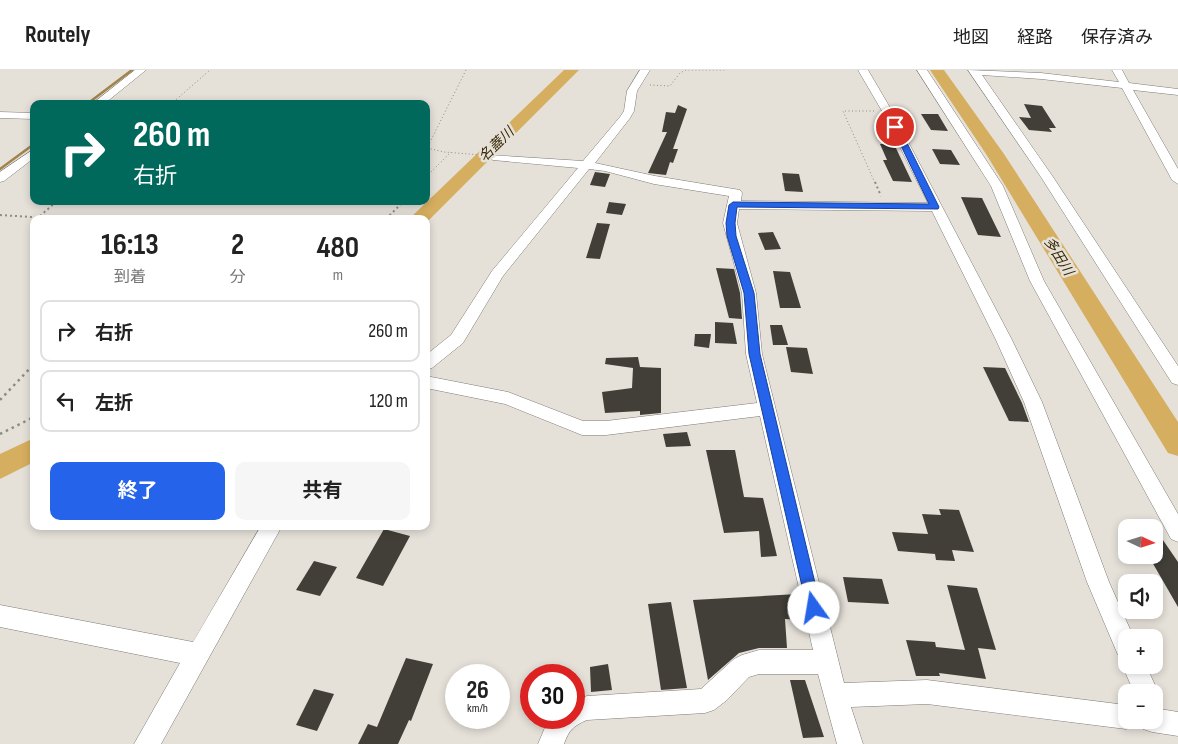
<!DOCTYPE html>
<html lang="ja">
<meta charset="utf-8">
<style>
:root{--surface:#fff;--page:#f6f6f6;--text:#222;--muted:#767676;--line:#e0e0e0;--accent:#2563eb}
body{margin:0;font-family:"Sofia Sans Condensed","Noto Sans JP",sans-serif;background:var(--page);color:var(--text);height:100vh;display:flex;flex-direction:column;font-size:19px;white-space:nowrap}
*{box-sizing:border-box;margin:0}
p{font-size:16px;color:var(--muted)}
.icon{flex:none;width:28px;height:28px;fill:none;stroke:currentColor;stroke-width:2;stroke-linecap:round;stroke-linejoin:round}
.map{position:relative;flex:1;overflow:hidden}
.details{position:absolute;left:30px;top:145px;width:400px;height:315px;display:flex;flex-direction:column;background:var(--surface);border-radius:10px;box-shadow:0 2px 8px #0003}
.details>*{flex:none}
.guide{position:absolute;left:30px;top:30px;width:400px;height:105px;border-radius:10px;box-shadow:0 2px 8px #0003;background:#00695c;color:#fff;overflow:hidden}
.needle{width:32px;rotate:94deg}
.fabs{position:absolute;left:1118px;top:449px;display:grid;gap:10px}
.fabs a{display:grid;place-items:center;width:45px;height:45px;border-radius:10px;background:var(--surface);box-shadow:0 2px 8px #0003;font-size:25px}
.speed{position:absolute;left:445px;top:594px;display:flex;gap:10px;font-size:25px;font-weight:700;text-align:center}
.speed>*{display:grid;place-content:center;width:65px;height:65px;border-radius:50%;background:var(--surface);box-shadow:0 2px 8px #0003;line-height:1}
.speed small{font-size:12px;font-weight:400}
.speed .limit{border:8px solid #d22;background:#fff;color:#111}
.pin{position:absolute;display:grid;place-items:center;width:42px;height:42px;color:#fff;margin:-21px;border:2px solid #fff;border-radius:50%;box-shadow:0 1px 5px #0007}
.me{position:absolute;width:55px;margin:-28px;rotate:347deg;stroke-linejoin:round;filter:drop-shadow(0 0 4px #0008)}
.turn{display:flex;align-items:center;gap:18px;height:105px;padding:0 20px;font-size:22px}
.turn .icon{width:65px;height:65px;stroke-width:2.5}
.turn b{display:block;font-size:35px;line-height:42px}
.eta{display:flex;justify-content:space-evenly;align-items:center;height:85px;text-align:center}
.eta b{font-size:30px;font-weight:700;line-height:35px}
.action{display:flex;gap:10px;margin-top:auto;padding:10px 20px}
.action a{flex:1;height:58px;border-radius:10px;background:var(--accent);color:#fff;font-size:20px;font-weight:700;line-height:58px;text-align:center}
.action a+a{background:var(--page);color:var(--text)}
ul{padding:0;list-style:none}
li{display:flex;align-items:center;gap:15px;height:62px;margin:0 10px 8px;padding:0 10px;border:2px solid var(--line);border-radius:10px}
li div{flex:1}
li b{display:block;font-size:19px}
li em{font-style:normal}
header{display:flex;align-items:center;gap:30px;box-sizing:border-box;height:70px;padding:0 25px;background:var(--surface);border-bottom:1px solid var(--line)}
header strong{font-size:24px}
nav{display:flex;gap:28px;margin-inline-start:auto;font-size:18px}
.map>svg:first-child{display:block}
</style>
<header>
<strong>Routely</strong>
<nav><a>地図</a><a>経路</a><a>保存済み</a></nav>
</header>
<div class="map">
<svg width="1178" height="674" viewBox="0 0 1178 674">
<rect width="100%" height="100%" fill="#e5e1d9"/>
<g fill="none" stroke-linecap="round" stroke-linejoin="round">
<path stroke="#a1844c" stroke-width="2.5" d="M87 34 132 0
M0 99 34 74"/>
<path fill="#d6ae5f" fill-rule="evenodd" d="M564 0H579L426 153V149H409Z
M930 0H944L1004 84 1178 352V386L1168 383 986 84Z
M34 368V392L0 409V384Z"/>
</g>
<path fill="#423f39" d="M1024 34 1042 36 1056 58H1049L1052 62 1029 60 1019 47 1031 48Z
M678 35 687 39 673 79H678L673 93 670 92 666 105 648 103 667 62H662L666 42 675 43Z
M921 44H938L948 61 931 60Z
M880 74H894L912 112 893 111 883 90H887Z
M932 79 951 80 960 95 940 94Z
M595 102 610 104 605 117 590 115Z
M782 103 799 104 803 122 785 121Z
M961 127 982 128 1001 167 978 165Z
M609 132 626 134 622 145 606 143Z
M597 153 610 154 600 189 586 188Z
M773 162 781 179 765 180 758 163Z
M716 198 734 199 740 223 742 249 729 248Z
M773 201 790 202 801 238H780Z
M715 252 733 253 737 274 715 273Z
M770 255H782L788 275H773Z
M695 264H711L709 278 694 276Z
M786 277 807 278 813 304 791 302Z
M638 287 640 297 661 298V343L640 345V341L605 343 602 322 632 318 633 298 605 294 606 288Z
M983 297 1005 298 1022 333 1029 352 1009 351Z
M687 362 691 376 666 377 663 364Z
M706 380H735L744 427 763 428 777 486 761 487 759 461 724 463Z
M939 439 959 440 974 482 952 480 955 491 936 490 935 484 898 481 892 462 928 464 922 444 941 445Z
M1154 457 1178 492V537L1148 485H1154Z
M384 459 410 466 383 516 356 508Z
M314 491 337 497 320 526 296 520Z
M843 507 882 509 889 534 848 532Z
M947 515 977 518 996 580 978 578 986 609 939 603 940 606H916L906 570 935 572 936 577 965 580Z
M798 524 804 550 785 549 787 578H759L739 583 708 610 693 530Z
M671 532 687 618 661 620 648 534Z
M406 588 433 594 411 651 409 650 398 674H358L368 654 377 657Z
M608 594 612 620 591 622 590 597Z
M790 610H805L824 667 803 668Z
M314 619 334 624 317 661 296 655Z"/>
<g fill="none" stroke-linecap="round" stroke-linejoin="round">
<defs>
<path id="minor" d="M135 0H146L104 34H92Z
M640 0H650L637 21 634 41 630 48 595 93 655 106 740 120 742 123 741 131 928 133 882 41 858 0H868L892 41 1012 270 1042 332 1109 512 1134 568H1126V595H1146L1158 622 1154 631V622H1134L1122 595 1125 588 1118 585 1087 512 1024 332 996 270 932 141 739 139 737 153 756 223 762 284 844 613 927 610 1126 635V650H1137L1135 656 1126 659 927 634 851 637 863 674H837L818 604H759L749 607 727 630 714 640 705 643 587 650C573 656 569 660 564 674H538L549 648H574V631L587 626 701 619 734 589 742 585 759 580H813L760 346 606 365H582L505 334 426 318V306L508 322 583 351H606L757 333 746 284 742 223 723 153 729 126 654 114 605 101 589 99 503 206 463 273 432 298 426 300V285L451 265 492 201 578 98 493 90 487 87 489 85 583 91 620 47 624 41 627 21Z
M917 0H927L1003 116 1044 211 1178 444V472L1171 469 1030 211 991 116Z
M968 0 1041 3 1119 12 1112 0H1122L1129 13 1178 19V25L1133 20 1178 99V114L1172 110 1122 18 1041 9 982 5 1053 107 1178 296V315L1172 313 1041 107Z
M0 42 34 43V49L0 48Z
M34 79V88L4 111 0 112V102Z
M261 456H282L161 674H134L180 593 0 557V535L193 572Z
M1154 638 1178 642V666L1152 662 1143 659 1140 650H1154Z"/>
</defs>
<use href="#minor" stroke="#7f7b75" stroke-width="1"/>
<path stroke="#8e8b85" stroke-width="1" stroke-dasharray="1 2.5" stroke-linecap="butt" d="M466 0 427 78 444 82 482 85
M650 15 670 16 680 3 686 0H727
M171 34 210 0
M874 41H843L875 113
M426 107 451 82"/>
<path stroke="#8e8b85" stroke-width="2" stroke-dasharray="2 3" stroke-linecap="butt" d="M875 112 881 126
M0 145 62 149
M40 146 57 131
M386 149 404 131"/>
<path stroke="#8e8b85" stroke-width="2.5" stroke-dasharray="2.5 4" stroke-linecap="butt" d="M0 330 34 294
M0 364 34 347"/>
<use href="#minor" fill="#fff" fill-rule="evenodd"/>
</g>
<path fill="#2563eb" stroke="#184099" d="M895 55 899 57 939 137 938 139 737 137 735 153 736 166 754 223 760 284 821 538 819 542 814 544 809 542 807 538 749 284 744 223 727 166 726 153 729 135 733 132 929 134 892 57Z"/>
<g text-anchor="middle" stroke-width="5" stroke-linejoin="round" paint-order="stroke">
<g font-size="14" font-style="italic" fill="#392804" stroke="#e5e1d9">
<text transform="translate(496 74) rotate(-44)" y="5">名蓋川</text>
<text transform="translate(1059 186) rotate(58)" y="5">多田川</text>
</g>
</g>
</svg>
<div class="fabs">
<a><svg class="needle" viewBox="-14 -14 28 28"><path d="M0-13l5 13h-10z" fill="#e53935"/><path d="M0 13l5-13h-10z" fill="#767676"/></svg></a>
<a><svg class="icon" aria-label="sound" viewBox="0 0 24 24"><path d="M4 9h4l5-4v14l-5-4H4zM17 9q2 3 0 6"/></svg></a>
<a>+</a>
<a>−</a>
</div>
<div class="speed"><div>26<small>km/h</small></div><div class="limit">30</div></div>
<div class="pin" style="left:895px;top:57px;background:#d93025"><svg class="icon" aria-label="arrive" viewBox="0 0 24 24"><path d="M6 21V4h12l-3 4 3 4H6"/></svg></div>
<svg class="me" style="left:814px;top:538px" viewBox="-20 -20 40 40"><circle r="19" fill="#fff"/><path d="M0-13L10 11 0 6-10 11z" fill="#2563eb"/></svg>
<div class="guide">
<div class="turn"><svg class="icon" aria-label="right" viewBox="0 0 24 24"><path d="M7 20v-9h11M14 6l5 5-5 5"/></svg><div><b>260 m</b>右折</div></div>
</div>
<section class="details">
<div class="eta">
<div><b>16:13</b><p>到着</p></div>
<div><b>2</b><p>分</p></div>
<div><b>480</b><p>m</p></div>
</div>
<ul>
<li><svg class="icon" aria-label="right" viewBox="0 0 24 24"><path d="M7 20v-9h11M14 6l5 5-5 5"/></svg><div><b>右折</b></div><em>260 m</em></li>
<li><svg class="icon" aria-label="left" viewBox="0 0 24 24"><path d="M17 20v-9H6M10 6l-5 5 5 5"/></svg><div><b>左折</b></div><em>120 m</em></li>
</ul>
<div class="action"><a>終了</a><a>共有</a></div>
</section>
</div>
